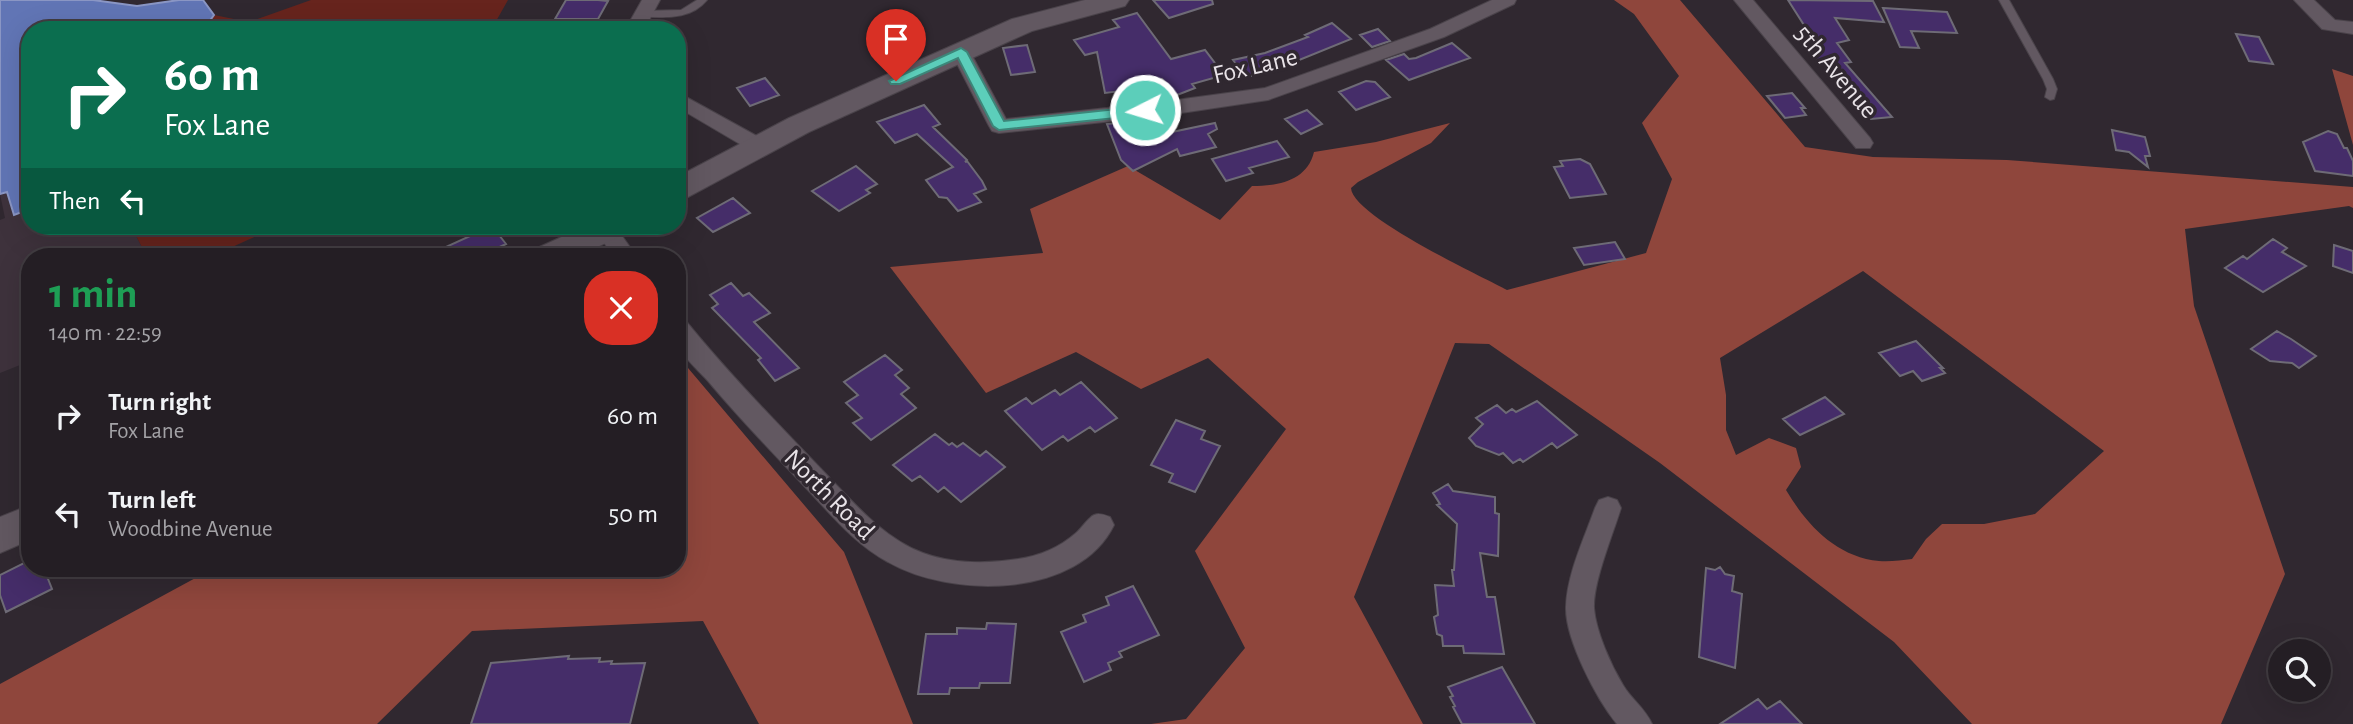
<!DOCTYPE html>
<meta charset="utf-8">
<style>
:root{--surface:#241e24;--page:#2c272c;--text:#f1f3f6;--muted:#a3a2a6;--line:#413c41}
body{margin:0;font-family:"Alegreya Sans",sans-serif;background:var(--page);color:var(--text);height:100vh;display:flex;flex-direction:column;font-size:26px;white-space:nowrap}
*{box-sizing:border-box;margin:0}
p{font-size:23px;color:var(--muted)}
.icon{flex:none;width:38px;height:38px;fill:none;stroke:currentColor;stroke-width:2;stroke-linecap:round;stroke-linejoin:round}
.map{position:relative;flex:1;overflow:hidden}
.panel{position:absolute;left:21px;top:248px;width:665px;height:329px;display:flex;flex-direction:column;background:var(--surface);border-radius:28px;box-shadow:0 7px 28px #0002,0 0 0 2px var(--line)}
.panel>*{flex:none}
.hud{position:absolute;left:21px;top:21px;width:665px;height:214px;border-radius:28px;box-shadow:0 7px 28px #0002,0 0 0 2px var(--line);background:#0b6e4f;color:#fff;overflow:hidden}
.tools{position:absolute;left:2268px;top:639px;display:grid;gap:14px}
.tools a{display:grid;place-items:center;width:63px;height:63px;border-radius:50%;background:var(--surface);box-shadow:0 7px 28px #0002,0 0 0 2px var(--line);font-size:35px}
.pin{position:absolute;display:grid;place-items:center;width:60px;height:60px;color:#fff;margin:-72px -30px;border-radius:50% 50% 50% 0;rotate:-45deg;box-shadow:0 0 7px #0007}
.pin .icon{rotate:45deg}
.me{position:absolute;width:77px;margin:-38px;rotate:265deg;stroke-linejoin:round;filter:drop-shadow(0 0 5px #0008)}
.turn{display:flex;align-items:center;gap:24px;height:147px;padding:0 28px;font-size:32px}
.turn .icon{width:91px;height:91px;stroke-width:2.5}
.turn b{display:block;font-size:49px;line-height:60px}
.then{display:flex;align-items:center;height:66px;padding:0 28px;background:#0003;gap:14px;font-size:26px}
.round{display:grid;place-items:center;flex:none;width:74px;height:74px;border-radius:28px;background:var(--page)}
.headline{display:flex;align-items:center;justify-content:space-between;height:119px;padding:0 28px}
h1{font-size:42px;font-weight:700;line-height:52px;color:#1e9e55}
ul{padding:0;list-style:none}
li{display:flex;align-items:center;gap:21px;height:98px;padding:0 28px}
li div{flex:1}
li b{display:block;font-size:26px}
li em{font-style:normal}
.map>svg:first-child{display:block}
</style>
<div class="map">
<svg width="2353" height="724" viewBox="0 0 2353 724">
<rect width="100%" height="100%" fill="#302830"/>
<path fill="#3e323c" d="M7 191 14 215 30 209V226H131L147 257H30V361L0 373V220L5 218 0 194Z"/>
<path fill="#67241d" d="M311 0H508L491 30H203L214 15 249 22Z
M131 226H279L210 257H147Z"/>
<path fill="#8f463c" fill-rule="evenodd" d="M1614 0H1680L1805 147 1873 157 2007 160 2353 187V208L2349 206 2185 229 2194 306 2285 574 2221 724H1972L1894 642 1660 463 1489 344 1455 343 1354 597 1423 724H1151L1186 719 1245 648 1195 551 1286 429 1208 358 1141 389 1076 352 986 393 890 267 1043 253 1030 209 1128 166 1220 220 1252 186C1278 186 1307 181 1314 152L1376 142 1450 123 1431 143 1358 182 1351 188C1352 216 1479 275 1507 290L1646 253 1672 179 1642 123 1679 76 1634 14ZM1863 271 2104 451 2035 514 1984 524H1942L1926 539 1912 559C1902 560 1890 562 1879 561 1836 557 1806 524 1786 490L1801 467 1796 448 1769 438 1736 455 1726 430V395L1720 358Z
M2332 69 2353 76V145Z
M677 355 844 552 913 724H759L703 621 472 631 377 724H0V684L212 569H677Z"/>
<path fill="#6175b5" stroke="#8a96c4" stroke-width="2" d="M0 0H93L137 6 179 0H203L214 15 203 30H30V183L27 184 30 209 14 215 7 192 0 194Z"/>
<path fill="#452d69" stroke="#6e6b76" stroke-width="2" d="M566 0H598L608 1 598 19H555Z
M1153 0H1212L1213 4 1169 18Z
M1788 0 1873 1 1884 22 1835 18 1849 40 1837 43 1851 62 1845 63 1892 117 1871 119 1867 116 1823 64 1820 65 1806 45 1816 44Z
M1883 8 1947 12 1957 33 1911 31 1919 48 1900 47Z
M1137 13 1171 59 1205 50 1224 75 1192 84 1195 88 1177 95 1162 79 1137 86 1138 89 1105 93 1097 52 1085 55 1074 40 1119 27 1113 20Z
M1332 23 1351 39 1277 69 1251 76 1245 75 1233 60 1265 53 1308 37 1305 35Z
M1378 29 1390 41 1372 47 1360 35Z
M2236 34 2259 37 2273 64 2249 61Z
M1452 43 1470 58 1409 80 1386 60 1404 54 1409 59 1416 58Z
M1027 45 1035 72 1011 75 1003 48Z
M765 78 779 95 750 106 737 88Z
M1366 81 1375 82 1390 97 1356 110 1339 92Z
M1792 93 1805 108H1801L1806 115 1785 118 1767 96Z
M924 105 940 124 933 127 967 160 965 162 967 161 982 181 986 189 974 194 981 202 958 211 947 198 939 197 926 180 953 167 917 134 895 143 877 122Z
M1307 110 1322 124 1301 134 1285 119Z
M1127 122 1134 140 1215 123 1217 129 1208 134 1216 147 1180 156 1177 149 1133 171 1121 160 1107 124Z
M2112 130 2145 137 2150 156H2145L2148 167 2129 152 2116 150Z
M2328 131 2337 134 2344 148H2347L2353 161V176L2315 171 2303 142Z
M1277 141 1289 157 1249 168 1253 173 1226 181 1212 159Z
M1580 159 1590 164 1606 194 1570 198 1554 167 1563 166 1560 161Z
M856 166 877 184 866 190 870 193 839 211 812 191Z
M733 198 750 213 713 232 697 218Z
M492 226 506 244 478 257H424Z
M2273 239 2287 248 2282 252 2306 266 2263 292 2225 268 2243 256 2247 259Z
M1615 242 1625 259 1584 265 1574 248Z
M2334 245 2353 251V273L2333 266Z
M731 283 743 296 749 293 770 313 754 322 799 368 775 381 758 360 761 358 712 308 718 304 710 295Z
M2277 331 2291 339 2316 356 2299 368 2292 363 2270 361 2251 349Z
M1916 341 1943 368H1940L1945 373 1922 381 1913 371 1900 376 1879 353Z
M885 355 902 370 895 375 909 388 901 394 916 408 871 440 853 423 862 418 846 403 858 395 844 382Z
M1081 382 1117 418 1095 432 1090 427 1068 441 1063 436 1042 450 1005 411 1026 398 1032 404 1055 390 1060 395Z
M1825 397 1844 414 1800 435 1783 419Z
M1537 401 1577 435 1557 448 1552 443 1523 462 1520 459 1513 463 1503 453 1499 455 1476 446 1469 438 1483 424 1476 418 1497 405 1506 413 1512 409 1516 412Z
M1176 420 1205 431 1201 439 1220 446 1195 492 1169 482 1173 474 1151 465Z
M935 434 949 445 952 443 957 447 963 443 980 456 986 451 1005 467 961 502 944 487 938 492 920 476 912 481 893 465Z
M1448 484 1453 491 1495 497V513L1499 514 1498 556 1480 553 1487 597H1495L1504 654 1464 653 1463 646H1443L1442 636 1437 634 1434 617 1438 615 1435 585 1454 586 1452 570H1454L1457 524 1437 505 1440 504 1433 493Z
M30 560V569H44L52 589 6 612 0 595V575Z
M1720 567 1725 574 1734 576 1732 591 1742 594 1735 668 1699 657 1706 568 1715 570Z
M1133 586 1159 635 1119 652 1122 657 1108 663 1111 670 1084 682 1061 632 1086 622 1083 615 1109 605 1106 597Z
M987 623 1016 624 1010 683H980L979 688H950L949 694H918L926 634H957V628L986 629Z
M569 656 568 659 600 658 599 662 612 661 611 664 645 663 630 724H471L491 663Z
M1502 667 1535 724H1462L1453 707 1455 706 1450 697 1453 696 1448 687Z
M1758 699 1767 709 1780 701 1802 724H1720Z"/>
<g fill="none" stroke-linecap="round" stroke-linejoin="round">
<defs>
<path id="lane" d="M697 0H707C690 20 667 17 643 17L638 14 643 11 681 10Z
M1999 0H2009L2053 79 2057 89 2054 99 2050 100 2045 97 2047 89 2043 79Z"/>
<path id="street" d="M642 0H660L644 30H625Z
M1492 0H1516L1514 4 1444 37 1268 100 1161 116 999 133 992 131 989 126 951 52 954 48H968L1006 119 1161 102 1265 88 1430 29Z
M1734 0H1753L1870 138 1873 143 1870 148H1856Z
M2294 0H2314L2335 20 2353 22V34L2322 29Z
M677 92 764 140 768 145 764 150H750L677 107Z
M597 226H615L637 257H614L595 230Z
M677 317 685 320C729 374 777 423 825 473 854 503 883 538 923 553 952 564 988 564 1018 559 1039 556 1059 548 1076 533 1081 529 1085 522 1090 518 1096 512 1102 514 1110 517L1114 525C1078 599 950 598 888 562 854 544 831 514 805 487 772 452 739 418 708 381 699 371 682 356 677 344 675 337 677 325 677 317Z
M1608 497 1617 500 1621 508C1613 534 1593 582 1594 608 1596 632 1611 665 1623 685 1631 699 1645 708 1652 724H1617C1597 700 1565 639 1566 607 1567 574 1584 539 1595 508L1599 500Z"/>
<path id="secondary" d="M1085 0H1129L1125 6 1032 31 809 132 688 197 677 200V177L789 118 1012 19Z
M586 226H630L625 234 576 257H531L535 249Z
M30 505V540L0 553V517Z"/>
</defs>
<use href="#lane" stroke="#4a434a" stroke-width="2"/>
<use href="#street" stroke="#4a434a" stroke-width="2"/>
<use href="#secondary" stroke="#4a434a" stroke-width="2"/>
<use href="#lane" fill="#625861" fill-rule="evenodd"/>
<use href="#street" fill="#625861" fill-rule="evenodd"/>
<use href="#secondary" fill="#625861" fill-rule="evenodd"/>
</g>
<path fill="#5cceba" stroke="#3c8679" stroke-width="2" d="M961 48 967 52 1004 121 1145 106 1152 110 1145 115 999 130 993 126 958 58 900 84H891L889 81Z"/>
<g text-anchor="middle" stroke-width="7" stroke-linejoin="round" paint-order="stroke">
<g font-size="26" fill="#e9e3e8" stroke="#302830">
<text transform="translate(1255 65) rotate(-13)" y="9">Fox Lane</text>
<text transform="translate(1837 71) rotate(50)" y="9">5th Avenue</text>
<text transform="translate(830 494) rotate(45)" y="9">North Road</text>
</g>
</g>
</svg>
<div class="tools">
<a><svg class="icon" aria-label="search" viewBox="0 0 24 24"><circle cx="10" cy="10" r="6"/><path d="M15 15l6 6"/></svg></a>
</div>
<div class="pin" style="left:896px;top:81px;background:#d93025"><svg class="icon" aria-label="arrive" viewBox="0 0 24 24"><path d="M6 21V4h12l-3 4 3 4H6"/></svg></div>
<svg class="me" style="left:1145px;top:110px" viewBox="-20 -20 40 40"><circle r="17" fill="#5cceba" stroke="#fff" stroke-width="3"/><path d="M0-11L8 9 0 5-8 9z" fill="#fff"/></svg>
<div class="hud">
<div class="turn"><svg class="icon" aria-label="right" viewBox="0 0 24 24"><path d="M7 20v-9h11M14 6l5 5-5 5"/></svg><div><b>60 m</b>Fox Lane</div></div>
<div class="then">Then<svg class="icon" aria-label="left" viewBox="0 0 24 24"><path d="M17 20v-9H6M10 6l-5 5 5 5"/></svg></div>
</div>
<section class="panel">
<div class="headline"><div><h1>1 min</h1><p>140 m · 22:59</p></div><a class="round" style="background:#d93025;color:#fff"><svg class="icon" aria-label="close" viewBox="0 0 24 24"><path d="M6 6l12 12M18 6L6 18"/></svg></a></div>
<ul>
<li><svg class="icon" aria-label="right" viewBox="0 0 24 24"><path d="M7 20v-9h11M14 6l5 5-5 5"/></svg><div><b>Turn right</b><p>Fox Lane</p></div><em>60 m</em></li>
<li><svg class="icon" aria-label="left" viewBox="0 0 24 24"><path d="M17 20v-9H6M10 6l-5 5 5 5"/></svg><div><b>Turn left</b><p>Woodbine Avenue</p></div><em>50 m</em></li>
</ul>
</section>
</div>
